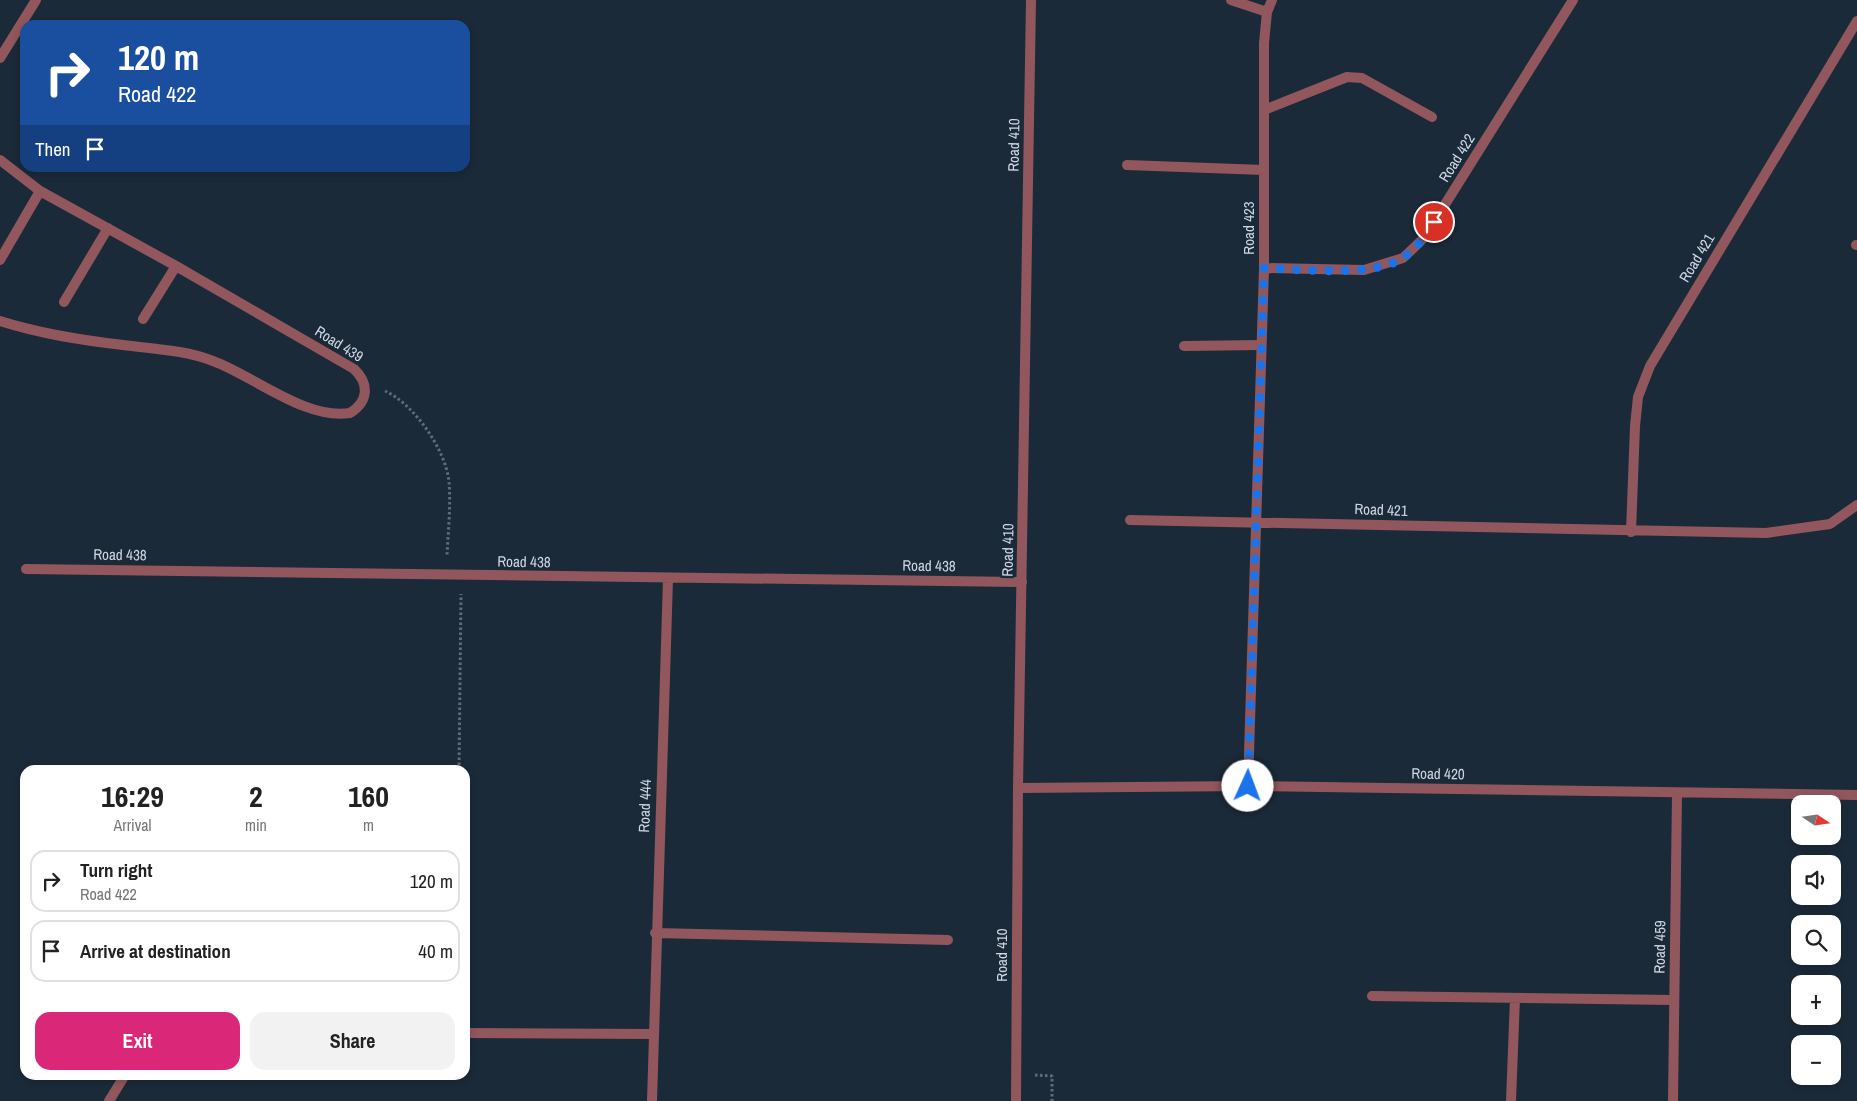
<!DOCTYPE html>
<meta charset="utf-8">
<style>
:root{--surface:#fff;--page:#f2f2f2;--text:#222;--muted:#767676;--line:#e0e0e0;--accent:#db2777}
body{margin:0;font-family:"Archivo Narrow",sans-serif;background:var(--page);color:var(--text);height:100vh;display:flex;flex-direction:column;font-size:19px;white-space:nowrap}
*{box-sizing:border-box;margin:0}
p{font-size:16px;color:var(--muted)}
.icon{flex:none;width:28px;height:28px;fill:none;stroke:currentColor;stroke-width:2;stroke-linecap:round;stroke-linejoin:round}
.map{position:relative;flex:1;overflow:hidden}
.sheet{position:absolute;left:20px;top:765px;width:450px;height:315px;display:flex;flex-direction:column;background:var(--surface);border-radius:15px;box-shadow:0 2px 8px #0003}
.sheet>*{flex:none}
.guide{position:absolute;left:20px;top:20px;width:450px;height:152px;border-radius:15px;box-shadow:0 2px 8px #0003;background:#1a4fa0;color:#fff;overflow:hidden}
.needle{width:32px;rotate:103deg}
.tools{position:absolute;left:1791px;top:795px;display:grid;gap:10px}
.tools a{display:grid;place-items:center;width:50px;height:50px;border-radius:10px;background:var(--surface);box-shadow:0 2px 8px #0003;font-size:25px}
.pin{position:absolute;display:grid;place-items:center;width:42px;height:42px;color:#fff;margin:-21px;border:2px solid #fff;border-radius:50%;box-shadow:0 1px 5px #0007}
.me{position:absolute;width:55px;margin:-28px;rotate:2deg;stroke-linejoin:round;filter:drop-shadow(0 0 4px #0008)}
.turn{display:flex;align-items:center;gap:18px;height:105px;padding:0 15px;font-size:22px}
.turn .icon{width:65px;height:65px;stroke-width:2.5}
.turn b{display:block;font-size:35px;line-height:42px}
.then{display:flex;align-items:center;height:48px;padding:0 15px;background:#0003;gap:10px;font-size:19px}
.eta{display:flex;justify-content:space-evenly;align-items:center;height:85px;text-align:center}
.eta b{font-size:30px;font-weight:700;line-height:35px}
.primary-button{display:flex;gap:10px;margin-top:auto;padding:10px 15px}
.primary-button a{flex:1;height:58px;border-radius:15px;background:var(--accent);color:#fff;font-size:20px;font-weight:700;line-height:58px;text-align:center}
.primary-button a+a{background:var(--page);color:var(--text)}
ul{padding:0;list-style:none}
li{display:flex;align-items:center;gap:15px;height:62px;margin:0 10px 8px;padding:0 5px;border:2px solid var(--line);border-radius:15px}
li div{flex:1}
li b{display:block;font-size:19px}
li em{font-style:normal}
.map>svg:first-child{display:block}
</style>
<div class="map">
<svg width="1857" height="1101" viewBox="0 0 1857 1101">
<rect width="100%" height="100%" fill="#1b2a39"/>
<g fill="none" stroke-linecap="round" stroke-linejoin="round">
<path stroke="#5f6c79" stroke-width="3" stroke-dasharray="2.5 2.5" stroke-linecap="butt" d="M385 391C414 404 446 450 449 482 451 506 448 532 447 556
M459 770 461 594
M1035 1075 1052 1076V1101"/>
<path stroke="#92575c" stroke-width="10" d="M1264 110 1347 77 1362 78 1432 117
M0 160 40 191 176 266 354 369C370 384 368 402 350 413 305 420 254 376 213 361 185 350 153 349 123 345 81 340 41 334 0 321
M1856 245H1857
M0 260 40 191
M64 302 108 228
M143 319 176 266
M1184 346 1261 345
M1372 996 1674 1000
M1511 1101 1515 998"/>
<path stroke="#92575c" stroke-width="10" d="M1231 0 1267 12
M0 58 36 0
M1127 165 1264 170
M1264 268 1364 270 1403 258 1424 238 1573 0
M1130 520 1766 533 1830 524 1857 505
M1631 532 1635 426 1638 397 1650 366 1857 21
M26 569 1022 582
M1248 786 1264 268V43L1267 12 1272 0
M1018 788 1248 786 1857 795
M655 933 948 940
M465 1033 653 1034
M109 1101 125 1075
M652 1101 668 579
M1673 1101 1677 793"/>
<path stroke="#92575c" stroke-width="10" d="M1016 1101 1018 788 1031 0"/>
</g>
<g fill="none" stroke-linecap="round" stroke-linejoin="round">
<path stroke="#1a73e8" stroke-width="9" stroke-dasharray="0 16.2" d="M1248 786 1264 268C1299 269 1376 278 1404 257 1417 248 1426 235 1434 222"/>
</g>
<g text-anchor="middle" stroke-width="5" stroke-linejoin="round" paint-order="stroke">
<g font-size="15" fill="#ced7e1" stroke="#1b2a39">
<text transform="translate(1014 145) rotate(-89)" y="5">Road 410</text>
<text transform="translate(1457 158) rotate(-58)" y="5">Road 422</text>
<text transform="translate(1249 228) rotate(-90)" y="5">Road 423</text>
<text transform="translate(1697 258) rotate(-59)" y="5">Road 421</text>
<text transform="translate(339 344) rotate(32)" y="5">Road 439</text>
<text transform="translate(1381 510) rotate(2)" y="5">Road 421</text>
<text transform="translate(1008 550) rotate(-89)" y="5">Road 410</text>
<text transform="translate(120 555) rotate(1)" y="5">Road 438</text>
<text transform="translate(524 562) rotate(1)" y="5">Road 438</text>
<text transform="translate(929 566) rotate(1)" y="5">Road 438</text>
<text transform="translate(1438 774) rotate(1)" y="5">Road 420</text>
<text transform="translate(645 806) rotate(-88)" y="5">Road 444</text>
<text transform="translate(1660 947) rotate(-89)" y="5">Road 459</text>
<text transform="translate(1002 955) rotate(-90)" y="5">Road 410</text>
</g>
</g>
</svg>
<div class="tools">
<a><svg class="needle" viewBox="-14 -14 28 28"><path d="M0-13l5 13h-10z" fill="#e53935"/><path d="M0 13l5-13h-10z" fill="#767676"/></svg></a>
<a><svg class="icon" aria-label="sound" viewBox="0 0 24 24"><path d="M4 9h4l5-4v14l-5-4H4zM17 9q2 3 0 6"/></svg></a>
<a><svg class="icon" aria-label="search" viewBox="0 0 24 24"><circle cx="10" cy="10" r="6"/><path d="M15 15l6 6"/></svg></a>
<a>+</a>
<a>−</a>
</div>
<div class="pin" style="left:1434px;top:222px;background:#d93025"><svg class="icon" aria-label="arrive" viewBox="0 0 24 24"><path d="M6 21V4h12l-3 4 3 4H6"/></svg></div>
<svg class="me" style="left:1248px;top:786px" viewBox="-20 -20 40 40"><circle r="19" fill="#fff"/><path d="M0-13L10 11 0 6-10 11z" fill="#1a73e8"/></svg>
<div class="guide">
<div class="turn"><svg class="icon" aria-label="right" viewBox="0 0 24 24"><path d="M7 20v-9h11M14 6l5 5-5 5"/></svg><div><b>120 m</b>Road 422</div></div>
<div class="then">Then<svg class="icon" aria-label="arrive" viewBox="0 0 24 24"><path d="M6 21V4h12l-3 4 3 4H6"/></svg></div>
</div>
<section class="sheet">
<div class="eta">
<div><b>16:29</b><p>Arrival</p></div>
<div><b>2</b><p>min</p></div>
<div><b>160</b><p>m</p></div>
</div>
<ul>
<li><svg class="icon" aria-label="right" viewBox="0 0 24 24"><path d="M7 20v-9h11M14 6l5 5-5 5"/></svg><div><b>Turn right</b><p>Road 422</p></div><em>120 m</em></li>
<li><svg class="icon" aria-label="arrive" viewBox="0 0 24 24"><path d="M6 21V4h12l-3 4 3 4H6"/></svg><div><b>Arrive at destination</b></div><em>40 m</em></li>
</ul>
<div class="primary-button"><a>Exit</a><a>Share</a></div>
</section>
</div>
